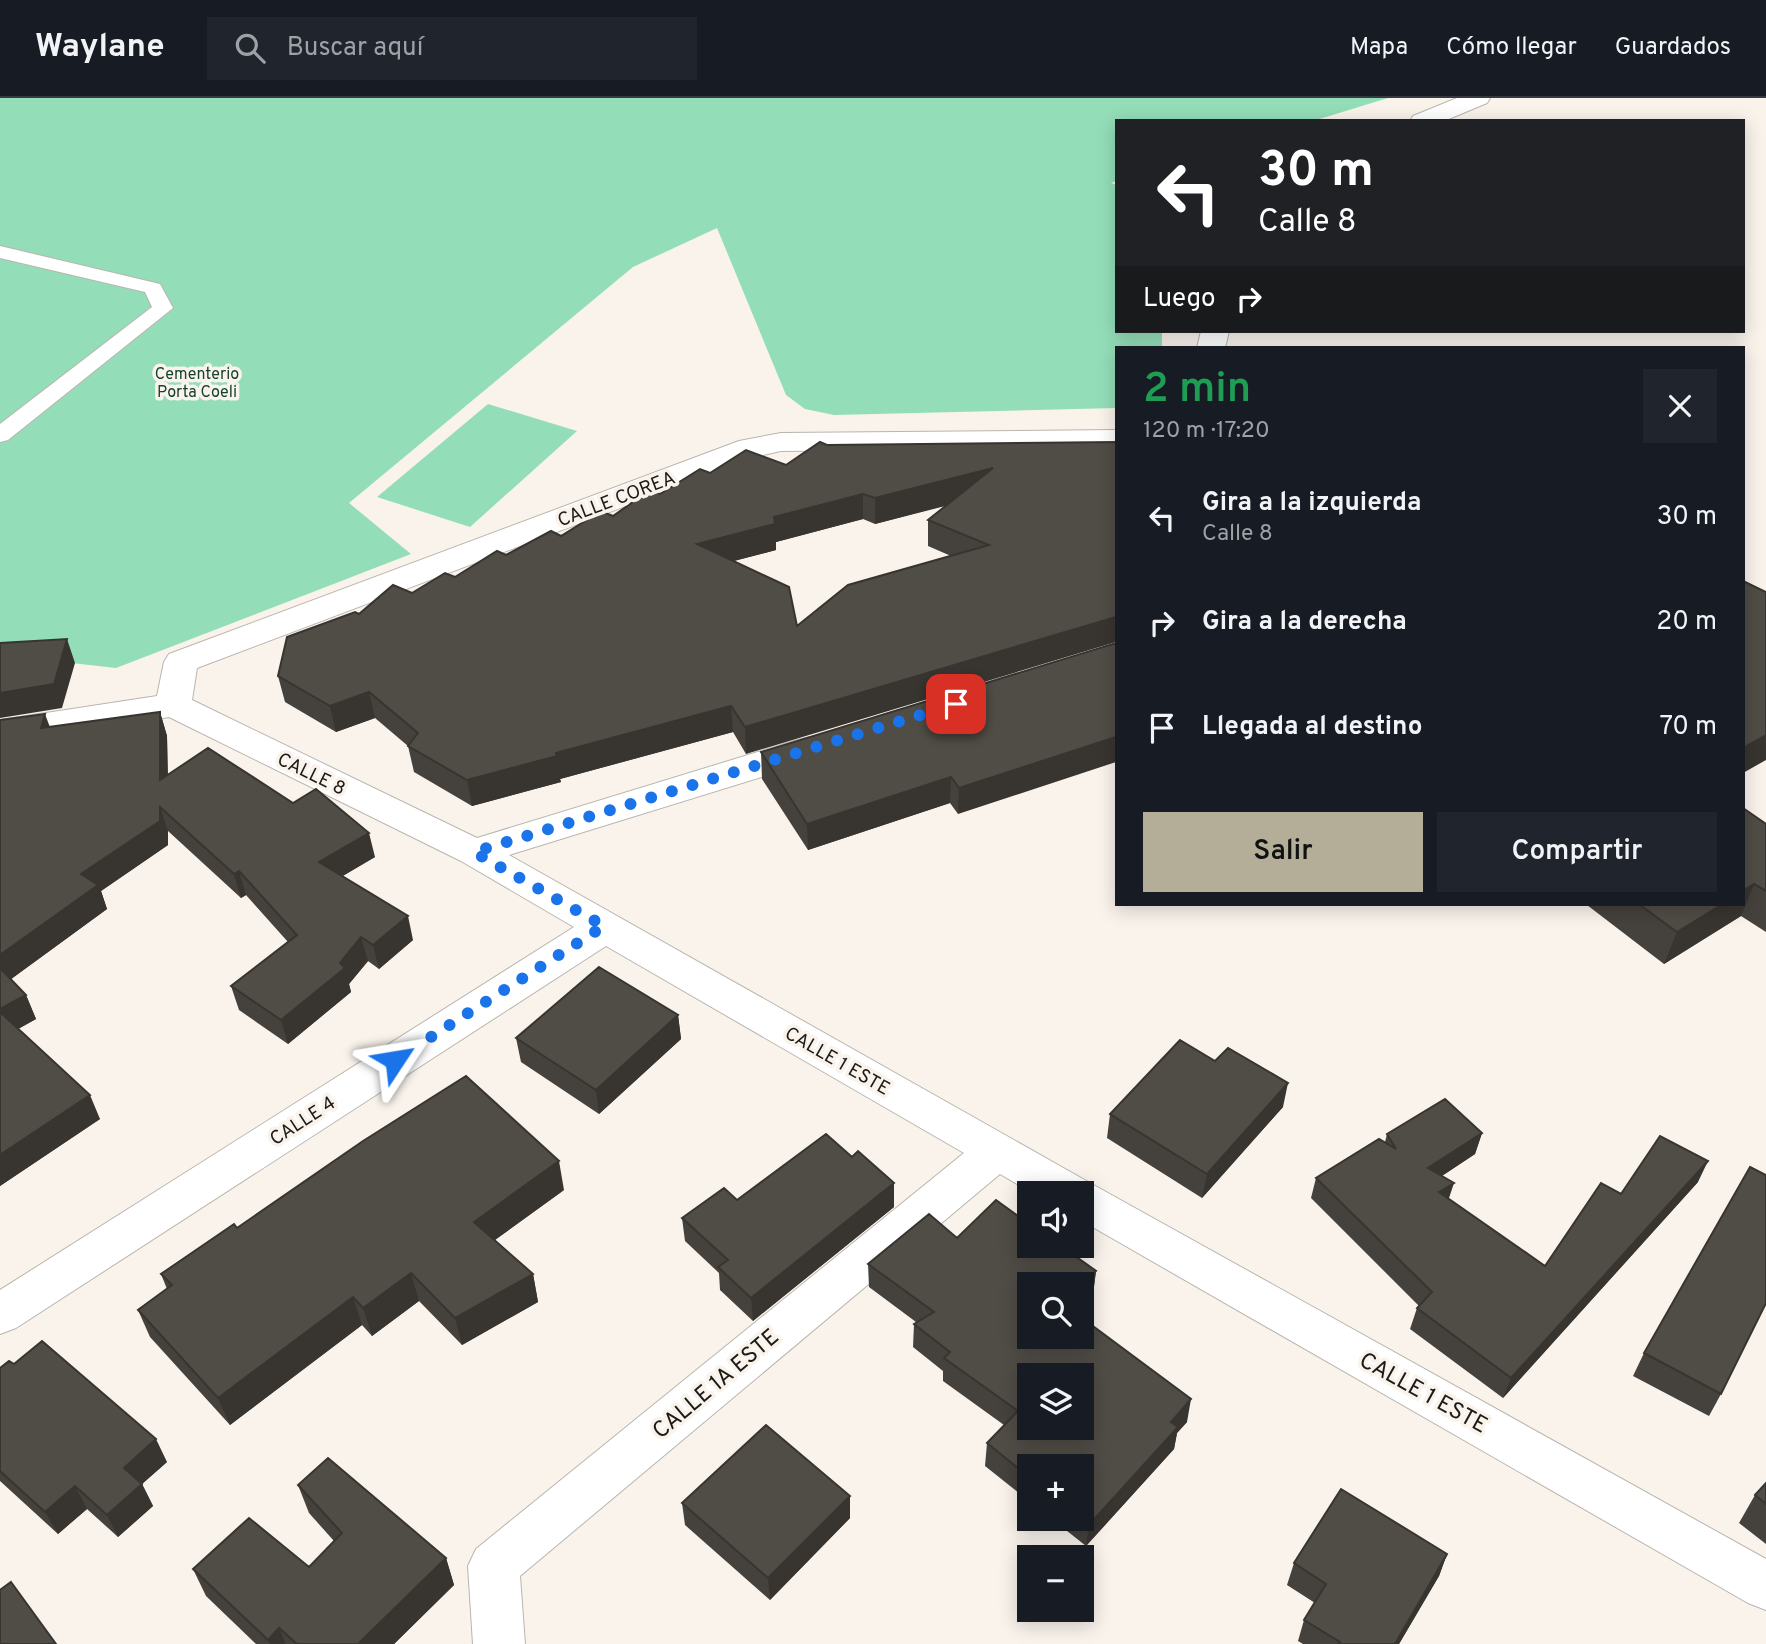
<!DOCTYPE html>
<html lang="es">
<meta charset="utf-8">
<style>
:root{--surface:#171b24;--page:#20242c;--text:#f1f3f6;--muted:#9ea1a6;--line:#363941;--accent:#b4ae98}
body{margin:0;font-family:Overpass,sans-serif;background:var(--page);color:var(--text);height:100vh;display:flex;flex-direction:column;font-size:26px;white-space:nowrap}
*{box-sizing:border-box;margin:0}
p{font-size:23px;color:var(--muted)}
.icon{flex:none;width:38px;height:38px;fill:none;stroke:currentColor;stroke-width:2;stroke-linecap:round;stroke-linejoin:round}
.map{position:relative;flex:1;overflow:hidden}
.details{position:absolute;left:1115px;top:248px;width:630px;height:560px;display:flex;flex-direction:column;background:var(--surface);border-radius:0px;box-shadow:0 4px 18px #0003}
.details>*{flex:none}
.top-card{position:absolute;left:1115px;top:21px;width:630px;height:214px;border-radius:0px;box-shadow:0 4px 18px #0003;background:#202124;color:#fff;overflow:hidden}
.buttons{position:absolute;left:1017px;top:1083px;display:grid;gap:14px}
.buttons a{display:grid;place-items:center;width:77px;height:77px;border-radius:0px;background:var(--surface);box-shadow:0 4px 18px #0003;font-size:35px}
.pin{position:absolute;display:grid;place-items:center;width:60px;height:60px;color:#fff;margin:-30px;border-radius:14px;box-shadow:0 4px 10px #0006}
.me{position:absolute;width:77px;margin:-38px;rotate:57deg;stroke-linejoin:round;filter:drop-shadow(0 0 5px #0008)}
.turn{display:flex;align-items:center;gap:24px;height:147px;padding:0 28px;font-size:32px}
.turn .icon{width:91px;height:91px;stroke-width:2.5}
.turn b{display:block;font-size:49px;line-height:60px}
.then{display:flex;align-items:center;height:66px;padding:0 28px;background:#0003;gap:14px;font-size:26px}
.round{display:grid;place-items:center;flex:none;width:74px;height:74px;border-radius:0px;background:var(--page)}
.summary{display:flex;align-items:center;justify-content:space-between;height:119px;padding:0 28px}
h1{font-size:42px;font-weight:600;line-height:52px;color:#1e9e55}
.button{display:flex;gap:14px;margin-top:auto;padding:14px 28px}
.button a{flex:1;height:80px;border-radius:0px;background:var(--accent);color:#111;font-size:28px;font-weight:600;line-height:80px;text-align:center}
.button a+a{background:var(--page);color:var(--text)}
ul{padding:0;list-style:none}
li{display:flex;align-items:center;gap:21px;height:105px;padding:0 28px}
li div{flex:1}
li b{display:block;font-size:26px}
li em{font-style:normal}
header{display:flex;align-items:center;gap:42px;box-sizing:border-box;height:98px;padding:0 35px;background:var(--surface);border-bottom:2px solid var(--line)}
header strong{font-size:33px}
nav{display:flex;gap:38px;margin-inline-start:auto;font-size:24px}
.search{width:490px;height:63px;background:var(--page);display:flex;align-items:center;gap:18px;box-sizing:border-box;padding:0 24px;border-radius:0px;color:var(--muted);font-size:26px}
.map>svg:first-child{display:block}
</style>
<header>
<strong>Waylane</strong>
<div class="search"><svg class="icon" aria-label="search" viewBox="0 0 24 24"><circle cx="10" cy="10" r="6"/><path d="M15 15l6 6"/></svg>Buscar aquí</div>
<nav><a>Mapa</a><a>Cómo llegar</a><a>Guardados</a></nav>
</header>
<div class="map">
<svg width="1766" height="1546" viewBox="0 0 1766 1546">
<rect width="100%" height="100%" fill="#f9f3ec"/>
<path fill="#93deb8" d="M0 0H1388L1313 23H1116V83L1111 85 1116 87V233H1162V250H1116V310L834 317 805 311 786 297 717 130 633 169 349 405 411 456 116 570 0 557Z
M488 306 577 333 470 429 377 399Z"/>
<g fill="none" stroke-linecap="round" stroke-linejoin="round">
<defs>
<path id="service" d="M0 148 160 186 173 210 8 342 0 344V326L152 209 145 194 0 160Z"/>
<path id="minor" d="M1457 0H1490L1487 5 1444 23H1410L1413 18Z
M1201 233H1229L1225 250H1197Z
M1116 332V350L781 353 758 358 197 570 192 602 477 740 797 642 810 639 823 642 828 651 823 660 509 757 1090 1085 1766 1461V1512L1748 1505 1082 1123V1096H1034L1000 1076 520 1478 525 1546H473L468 1468 476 1451 964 1055 606 848 16 1230 0 1236V1192L574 829 461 763 169 619 0 646V622L157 598 164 564 169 556 739 343 781 335Z"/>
</defs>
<use href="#service" stroke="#bab5ae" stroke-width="2"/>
<use href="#minor" stroke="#bab5ae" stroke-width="2"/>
<use href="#service" fill="#fff" fill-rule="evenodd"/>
<use href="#minor" fill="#fff" fill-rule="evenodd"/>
</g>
<path fill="#45413c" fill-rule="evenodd" d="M1116 344 746 656 733 634 560 681 561 684 472 708 414 674 408 648 375 620 336 634 285 604 278 578 359 516 455 479 506 457 613 418 660 396 710 375 786 367 827 347ZM946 407 928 422V448L951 458 797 528 734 463 776 452V444L863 421 875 426Z
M1116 545 958 716 950 705 808 752 762 681 761 654Z
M160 614 167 638 168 677 375 759 342 778 413 842 379 871 368 863 349 886 351 894 288 946 239 912 231 888 288 844 246 797 241 800 168 733V747L101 793 107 811 11 881 26 897 36 921 18 931 100 1021 0 1088V622L50 629Z
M1766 726V834L1741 818 1664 866 1587 807H1743Z
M678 917 681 941 599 1016 521 964 516 940Z
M1283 1009 1202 1100 1107 1040 1110 1016Z
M1482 1035 1475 1056 1442 1078 1449 1101 1545 1168 1621 1096 1698 1084 1503 1300 1410 1231 1417 1210 1419 1208 1311 1100 1316 1080 1385 1044 1387 1036Z
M564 1092 495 1142 533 1176 538 1204 462 1247 419 1203 372 1238 362 1227 230 1327 150 1239 138 1212 167 1191 161 1176Z
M737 1102 894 1109 753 1223 720 1192 719 1175 685 1143 682 1120Z
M957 1140 1096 1173 1093 1196 1082 1208V1186H1029L1187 1324 1177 1335 1174 1351 1086 1448 1052 1421H1082L1029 1368V1403L985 1368 987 1345 1004 1327 943 1283V1273L913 1249 914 1226 916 1224 869 1189 868 1166Z
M1644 1255 1721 1296 1709 1318 1633 1278Z
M0 1270 167 1364 142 1386 153 1408 118 1439 87 1411 58 1436 0 1383Z
M1766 1385V1446L1739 1425 1755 1397Z
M298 1387 446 1460 454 1487 394 1546H256L206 1498 193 1471 309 1469 334 1443 309 1415Z
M850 1398V1420L770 1502 685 1427 682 1405Z
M1447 1456 1439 1478 1399 1546H1303L1298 1543 1304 1522 1315 1505 1287 1487 1294 1465Z"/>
<path fill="#383531" d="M993 370 992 396 875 426V400Z
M863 396V421L776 444V452L699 472 697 446 774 419Z
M1116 519V544L746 656 745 629Z
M67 541 75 565 62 610 0 620V595Z
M369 594 375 620 336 634 330 608Z
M731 608 733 634 560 681 561 684 472 708 467 682 556 655Z
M160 614 167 638 168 706 160 682Z
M45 616 54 640 41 630Z
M1766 637V662L1743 675V650Z
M1116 639V664L958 716 959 690Z
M951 679 950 705 808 752 807 726Z
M160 709 168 733V747L101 793 107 811 3 887 0 879V857L81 776Z
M369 735 375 759 326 788 319 764Z
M239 773 246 797 241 800 234 776Z
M1754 786 1741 818 1664 866 1677 834 1721 807H1743V793Z
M408 818 413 842 379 871 373 847Z
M361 839 368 863 349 886 351 894 288 946 281 922 340 865Z
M26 897 36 921 9 936 0 917V911Z
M678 917 681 941 599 1016 596 992Z
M1288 985 1283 1009 1202 1100 1207 1076Z
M90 997 100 1021 0 1088V1057Z
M1482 1035 1475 1056 1422 1091 1428 1070Z
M559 1063 564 1092 481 1152 474 1124Z
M1708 1063 1698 1084 1503 1300 1511 1280Z
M894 1085V1109L753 1223 751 1200Z
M1454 1085 1447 1106 1439 1094Z
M1096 1173 1093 1196 1082 1208V1187Z
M411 1175 419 1203 372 1238 363 1210Z
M533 1176 538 1204 462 1247 455 1220Z
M353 1199 362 1227 230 1327 218 1300Z
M1191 1301 1187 1324 1177 1335 1174 1351 1086 1448 1089 1427 1171 1324Z
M156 1341 167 1364 142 1386 153 1408 118 1439 107 1417 124 1370Z
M75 1388 87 1411 58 1436 45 1414Z
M850 1398V1420L770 1502 768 1480Z
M1447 1456 1439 1478 1399 1546H1395Z
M446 1460 454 1487 394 1546H361L360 1544Z
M279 1530 286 1546H270L268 1542Z"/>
<path fill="#504c46" stroke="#383531" stroke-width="2" fill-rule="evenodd" d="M820 344 827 347 1116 344V519L745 629 731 608 556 655 557 658 467 682 408 648 418 635 369 594 330 608 278 578 287 539 355 514 359 516 393 487 412 495 445 475 455 479 497 453 506 457 551 433 561 438 601 413 613 418 650 392 660 396 700 371 710 375 746 352 786 367ZM993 370 928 422 989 447 848 487 797 528 789 489 697 446 775 426 774 419 863 396 875 400Z
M1743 483 1766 494V637L1743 650Z
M67 541 54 586 0 595V545Z
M1116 545V639L959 690 951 679 807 726 761 654Z
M160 614V682L208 650 293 705 316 691 369 735 319 764 408 818 373 847 361 839 340 865 345 870 281 922 231 888 297 837 239 773 234 776 160 709V723L81 776 98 787 0 857V622L45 616 41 630Z
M1743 710 1766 726V793L1754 786 1743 793Z
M1640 807H1721L1677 834Z
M599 869 678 917 596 992 516 940Z
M0 870 26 897 0 911Z
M0 914 90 997 0 1057Z
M1180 942 1215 963 1228 950 1288 985 1207 1076 1110 1016Z
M466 978 559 1063 474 1124 533 1176 455 1220 411 1175 363 1210 353 1199 218 1300 138 1212 172 1187 161 1176 234 1126 237 1130 363 1043Z
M1445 1001 1482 1035 1428 1070 1454 1085 1439 1094 1545 1168 1601 1085 1621 1096 1660 1038 1708 1063 1511 1280 1417 1210 1432 1194 1316 1080 1379 1041 1396 1051 1387 1036Z
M826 1036 852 1059 858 1053 894 1085 751 1200 718 1169 728 1162 682 1120 724 1090 737 1102Z
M1750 1069 1766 1077V1205L1721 1296 1644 1255Z
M996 1102 1029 1126V1148H1061L1096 1173 1082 1187 1029 1186V1239H1082V1220L1191 1301 1171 1324 1178 1329 1089 1427 1082 1421V1368H1029V1379L987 1345 1018 1313 944 1260 950 1254 914 1226 934 1214 868 1166 929 1116 957 1140ZM1029 1278H1082V1330H1029Z
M42 1243 156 1341 124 1370 142 1386 107 1417 75 1388 45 1414 0 1373V1270L9 1263 14 1266Z
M766 1327 850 1398 768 1480 682 1405Z
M328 1360 446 1460 360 1544 362 1546H297L279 1530 268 1542 193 1471 249 1420 309 1469 342 1435 298 1387Z
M1766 1385V1406L1755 1397Z
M1341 1391 1447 1456 1395 1546H1338L1340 1544 1304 1522 1326 1486 1294 1465Z
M11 1484 56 1546H0V1492Z"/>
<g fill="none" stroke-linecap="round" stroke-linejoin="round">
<path stroke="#1a73e8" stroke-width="12" stroke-dasharray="0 21.6" d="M395 962 604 828 474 754 956 606"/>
</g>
<g text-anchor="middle" stroke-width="7" stroke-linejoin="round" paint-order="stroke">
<g font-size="16" fill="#15422e" stroke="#f9f3ec">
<text x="197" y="281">Cementerio<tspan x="197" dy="18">Porta Coeli</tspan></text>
</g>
<g font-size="19" fill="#1b1a17" stroke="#f9f3ec">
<text transform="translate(616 400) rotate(-21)" y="7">CALLE COREA</text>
<text transform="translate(312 675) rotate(26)" y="7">CALLE 8</text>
<text transform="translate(838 962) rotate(30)" y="7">CALLE 1 ESTE</text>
<text transform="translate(302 1022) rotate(-33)" y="7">CALLE 4</text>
</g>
<g font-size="23" fill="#1b1a17" stroke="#f9f3ec">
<text transform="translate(715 1285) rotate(-40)" y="8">CALLE 1A ESTE</text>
<text transform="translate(1424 1294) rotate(29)" y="8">CALLE 1 ESTE</text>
</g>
</g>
</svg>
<div class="buttons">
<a><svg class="icon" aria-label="sound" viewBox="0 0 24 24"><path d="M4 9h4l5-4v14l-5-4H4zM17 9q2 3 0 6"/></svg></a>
<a><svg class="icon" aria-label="search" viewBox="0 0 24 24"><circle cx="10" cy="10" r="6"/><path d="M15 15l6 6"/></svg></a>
<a><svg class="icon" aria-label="layers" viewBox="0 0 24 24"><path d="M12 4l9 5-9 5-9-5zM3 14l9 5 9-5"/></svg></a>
<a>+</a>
<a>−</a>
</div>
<div class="pin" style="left:956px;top:606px;background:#d93025"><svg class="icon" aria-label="arrive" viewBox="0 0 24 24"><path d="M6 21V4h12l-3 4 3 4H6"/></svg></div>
<svg class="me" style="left:395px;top:962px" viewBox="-20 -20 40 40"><path d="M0-17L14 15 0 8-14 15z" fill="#1a73e8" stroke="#fff" stroke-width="4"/></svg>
<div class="top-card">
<div class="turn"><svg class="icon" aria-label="left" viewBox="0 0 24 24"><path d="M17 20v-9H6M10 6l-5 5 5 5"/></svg><div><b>30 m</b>Calle 8</div></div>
<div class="then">Luego<svg class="icon" aria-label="right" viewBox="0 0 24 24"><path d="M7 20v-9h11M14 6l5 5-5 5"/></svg></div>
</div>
<section class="details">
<div class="summary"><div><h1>2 min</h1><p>120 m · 17:20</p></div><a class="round"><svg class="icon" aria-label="close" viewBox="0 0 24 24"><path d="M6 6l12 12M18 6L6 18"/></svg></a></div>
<ul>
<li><svg class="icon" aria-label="left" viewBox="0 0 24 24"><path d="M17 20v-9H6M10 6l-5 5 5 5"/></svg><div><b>Gira a la izquierda</b><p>Calle 8</p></div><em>30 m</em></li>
<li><svg class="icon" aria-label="right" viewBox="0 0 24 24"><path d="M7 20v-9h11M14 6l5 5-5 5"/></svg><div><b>Gira a la derecha</b></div><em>20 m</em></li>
<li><svg class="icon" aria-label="arrive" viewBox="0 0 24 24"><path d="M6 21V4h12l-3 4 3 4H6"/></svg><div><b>Llegada al destino</b></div><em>70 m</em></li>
</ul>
<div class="button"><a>Salir</a><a>Compartir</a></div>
</section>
</div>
